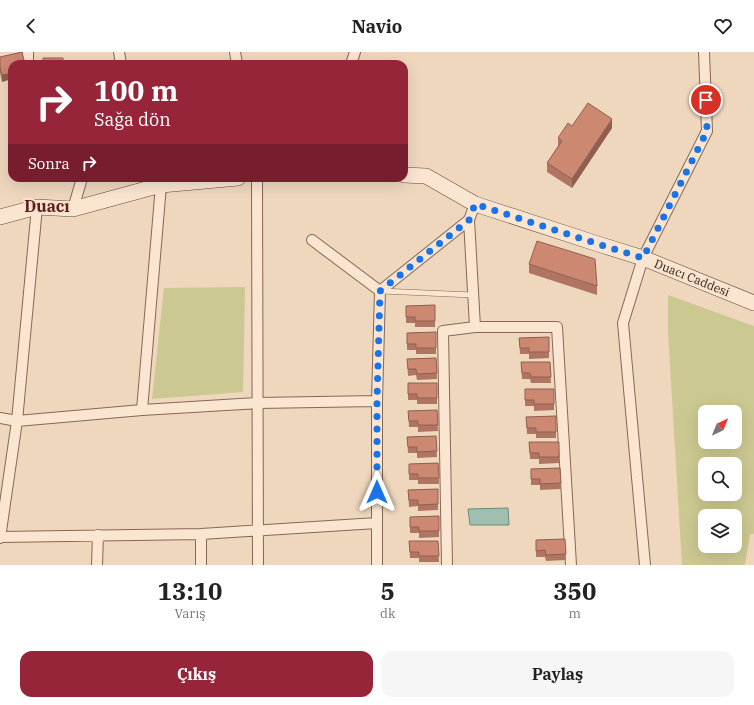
<!DOCTYPE html>
<html lang="tr">
<meta charset="utf-8">
<style>
:root{--surface:#fff;--page:#f6f6f6;--text:#222;--muted:#767676;--accent:#96253a}
body{margin:0;font-family:"IBM Plex Serif",serif;background:var(--page);color:var(--text);height:100vh;display:flex;flex-direction:column;font-size:15px;white-space:nowrap}
*{box-sizing:border-box;margin:0}
p{font-size:13px;color:var(--muted)}
.icon{flex:none;width:22px;height:22px;fill:none;stroke:currentColor;stroke-width:2;stroke-linecap:round;stroke-linejoin:round}
.map{position:relative;height:513px;overflow:hidden}
.drawer{display:flex;flex-direction:column;background:var(--surface);flex:1}
.drawer>*{flex:none}
.hud{position:absolute;left:8px;top:8px;width:400px;height:122px;border-radius:12px;box-shadow:0 4px 16px #0002;background:#96253a;color:#fff;overflow:hidden}
.needle{width:26px;rotate:43deg}
.buttons{position:absolute;left:698px;top:353px;display:grid;gap:8px}
.buttons a{display:grid;place-items:center;width:44px;height:44px;border-radius:8px;background:var(--surface);box-shadow:0 4px 16px #0002;font-size:20px}
.pin{position:absolute;display:grid;place-items:center;width:34px;height:34px;color:#fff;margin:-17px;border:2px solid #fff;border-radius:50%;box-shadow:0 1px 4px #0007}
.me{position:absolute;width:44px;margin:-22px;rotate:0deg;stroke-linejoin:round;filter:drop-shadow(0 0 3px #0008)}
.turn{display:flex;align-items:center;gap:14px;height:84px;padding:0 20px;font-size:18px}
.turn .icon{width:52px;height:52px;stroke-width:2.5}
.turn b{display:block;font-size:28px;line-height:34px}
.then{display:flex;align-items:center;height:38px;padding:0 20px;background:#0003;gap:8px;font-size:15px}
.eta{display:flex;justify-content:space-evenly;align-items:center;height:68px;text-align:center}
.eta b{font-size:24px;font-weight:700;line-height:28px}
.action{display:flex;gap:8px;margin-top:auto;padding:8px 20px}
.action a{flex:1;height:46px;border-radius:12px;background:var(--accent);color:#fff;font-size:16px;font-weight:700;line-height:46px;text-align:center}
.action a+a{background:var(--page);color:var(--text)}
header{display:flex;justify-content:space-between;align-items:center;height:52px;padding:0 20px;background:var(--surface);font-size:18px;font-weight:700}
.map>svg:first-child{display:block}
</style>
<header><svg class="icon" aria-label="back" viewBox="0 0 24 24"><path d="M15 5l-7 7 7 7"/></svg>Navio<svg class="icon" aria-label="heart" viewBox="0 0 24 24"><path d="M12 20l-8-8c-3-5 5-10 8-4 3-6 11-1 8 4z"/></svg></header>
<div class="map">
<svg width="754" height="513" viewBox="0 0 754 513">
<rect width="100%" height="100%" fill="#eed7bd"/>
<path fill="#ccc891" fill-rule="evenodd" d="M245 235 243 340 152 347 164 236Z
M668 243 754 274V482H750L745 513H682L668 280ZM705 360H735V390H705ZM705 412H735V442H705ZM705 464H735V494H705Z"/>
<path fill="#a1bfb1" stroke="#688d7d" d="M508 456 509 473H470L468 457Z"/>
<g fill="none" stroke-linecap="round" stroke-linejoin="round">
<defs>
<path id="lane" d="M381 239 473 243"/>
<path id="street" d="M119 0 121 12
M235 0 237 12
M28 12V0
M351 12 355 0
M257 126 258 513
M73 157 82 126
M469 168 475 275
M312 188 380 239
M142 358 161 133
M0 366 17 369 142 358 258 351 377 349
M0 485 201 482 377 471
M0 486 17 369 37 155
M97 513 98 483
M201 513V482
M377 513V349L380 239 469 168 475 152
M447 513 443 279 475 275H557L571 513
M645 513 623 271 643 206 707 79 704 0"/>
<path id="secondary" d="M404 123 426 124 475 152 598 192 643 206 754 251
M0 165 37 155 73 157 161 133 238 126"/>
</defs>
<use href="#lane" stroke="#866756" stroke-width="6"/>
<use href="#street" stroke="#866756" stroke-width="12"/>
<use href="#secondary" stroke="#68483a" stroke-width="16"/>
<use href="#lane" stroke="#f9e5d0" stroke-width="5"/>
<use href="#street" stroke="#f9e5d0" stroke-width="10"/>
<use href="#secondary" stroke="#f9e5d0" stroke-width="15"/>
</g>
<path fill="#b07562" d="M22 0 2 30 0 21V5Z
M612 76 572 136 547 120V111L558 94V86Z
M529 212 597 234V243L529 221Z
M435 253V275H415V271H406V254Z
M436 280V302H416V298H407V281Z
M549 285V306L529 307V302H520L519 286Z
M436 306 437 327 417 328 416 323 408 324 407 307Z
M521 310H550L551 331H531L530 327H522Z
M408 331H437V352H417V348H408Z
M525 337H554V358L534 359V354H525Z
M437 358 438 379 418 380V375H409L408 359Z
M556 364V386H536V382H527L526 365Z
M436 384 437 405 417 406V401H408L407 385Z
M529 390H559V411L539 412V407H530Z
M438 411 439 432H418V428H409V412Z
M560 416 561 437 540 438V433H531V417Z
M438 437V458L418 459V454L409 455 408 438Z
M439 464V485L419 486V481H410V465Z
M565 487 566 508 546 509 545 505H536V488Z
M409 489H438L439 510H419V506H410Z"/>
<path fill="#905f50" d="M12 21V27L2 30V23Z
M612 67V76L572 136V127Z"/>
<path fill="#cd8872" stroke="#905f50" d="M22 0 25 12H12V21L2 23 0 15V5Z
M43 6H63V12H43Z
M588 51 612 67 572 127 547 111 562 89 558 86 568 71 572 74Z
M537 189 595 207 597 234 529 212Z
M435 253V269H415V265H406V254Z
M436 280V296H416V292H407V281Z
M549 285V300H529V296H520L519 286Z
M436 306 437 321 417 322 416 317H408L407 307Z
M521 310H550L551 325H531L530 321H522Z
M408 331H437V346H417V342H408Z
M525 337H554V352H534V348H525Z
M437 358 438 373H418V369H409L408 359Z
M556 364V380H536V376H527L526 365Z
M436 384 437 399 417 400V395H408L407 385Z
M529 390H559V405H539V401H530Z
M438 411 439 426H418V422H409V412Z
M560 416 561 431 540 432V427H531V417Z
M438 437V452L418 453V448H409L408 438Z
M439 464V479H419V475H410V465Z
M565 487 566 502 546 503 545 498 536 499V488Z
M409 489H438L439 504H419V500H410Z"/>
<g fill="none" stroke-linecap="round" stroke-linejoin="round">
<path stroke="#1a73e8" stroke-width="7" stroke-dasharray="0 12.6" d="M377 440V349L380 239 469 168 475 152 598 192 643 206 707 79 706 48"/>
</g>
<g text-anchor="middle" stroke-width="4" stroke-linejoin="round" paint-order="stroke">
<g font-size="12" fill="#35231b" stroke="#f6e2cd">
<text transform="translate(692 226) rotate(22)" y="4">Duacı Caddesi</text>
</g>
<g font-size="16" font-weight="bold" fill="#621c1a" stroke="#f6e2cd">
<text x="47" y="160">Duacı</text>
</g>
</g>
</svg>
<div class="buttons">
<a><svg class="needle" viewBox="-14 -14 28 28"><path d="M0-13l5 13h-10z" fill="#e53935"/><path d="M0 13l5-13h-10z" fill="#767676"/></svg></a>
<a><svg class="icon" aria-label="search" viewBox="0 0 24 24"><circle cx="10" cy="10" r="6"/><path d="M15 15l6 6"/></svg></a>
<a><svg class="icon" aria-label="layers" viewBox="0 0 24 24"><path d="M12 4l9 5-9 5-9-5zM3 14l9 5 9-5"/></svg></a>
</div>
<div class="pin" style="left:706px;top:48px;background:#d93025"><svg class="icon" aria-label="arrive" viewBox="0 0 24 24"><path d="M6 21V4h12l-3 4 3 4H6"/></svg></div>
<svg class="me" style="left:377px;top:440px" viewBox="-20 -20 40 40"><path d="M0-17L14 15 0 8-14 15z" fill="#1a73e8" stroke="#fff" stroke-width="4"/></svg>
<div class="hud">
<div class="turn"><svg class="icon" aria-label="right" viewBox="0 0 24 24"><path d="M7 20v-9h11M14 6l5 5-5 5"/></svg><div><b>100 m</b>Sağa dön</div></div>
<div class="then">Sonra<svg class="icon" aria-label="right" viewBox="0 0 24 24"><path d="M7 20v-9h11M14 6l5 5-5 5"/></svg></div>
</div>
</div>
<section class="drawer">
<div class="eta">
<div><b>13:10</b><p>Varış</p></div>
<div><b>5</b><p>dk</p></div>
<div><b>350</b><p>m</p></div>
</div>
<div class="action"><a>Çıkış</a><a>Paylaş</a></div>
</section>
